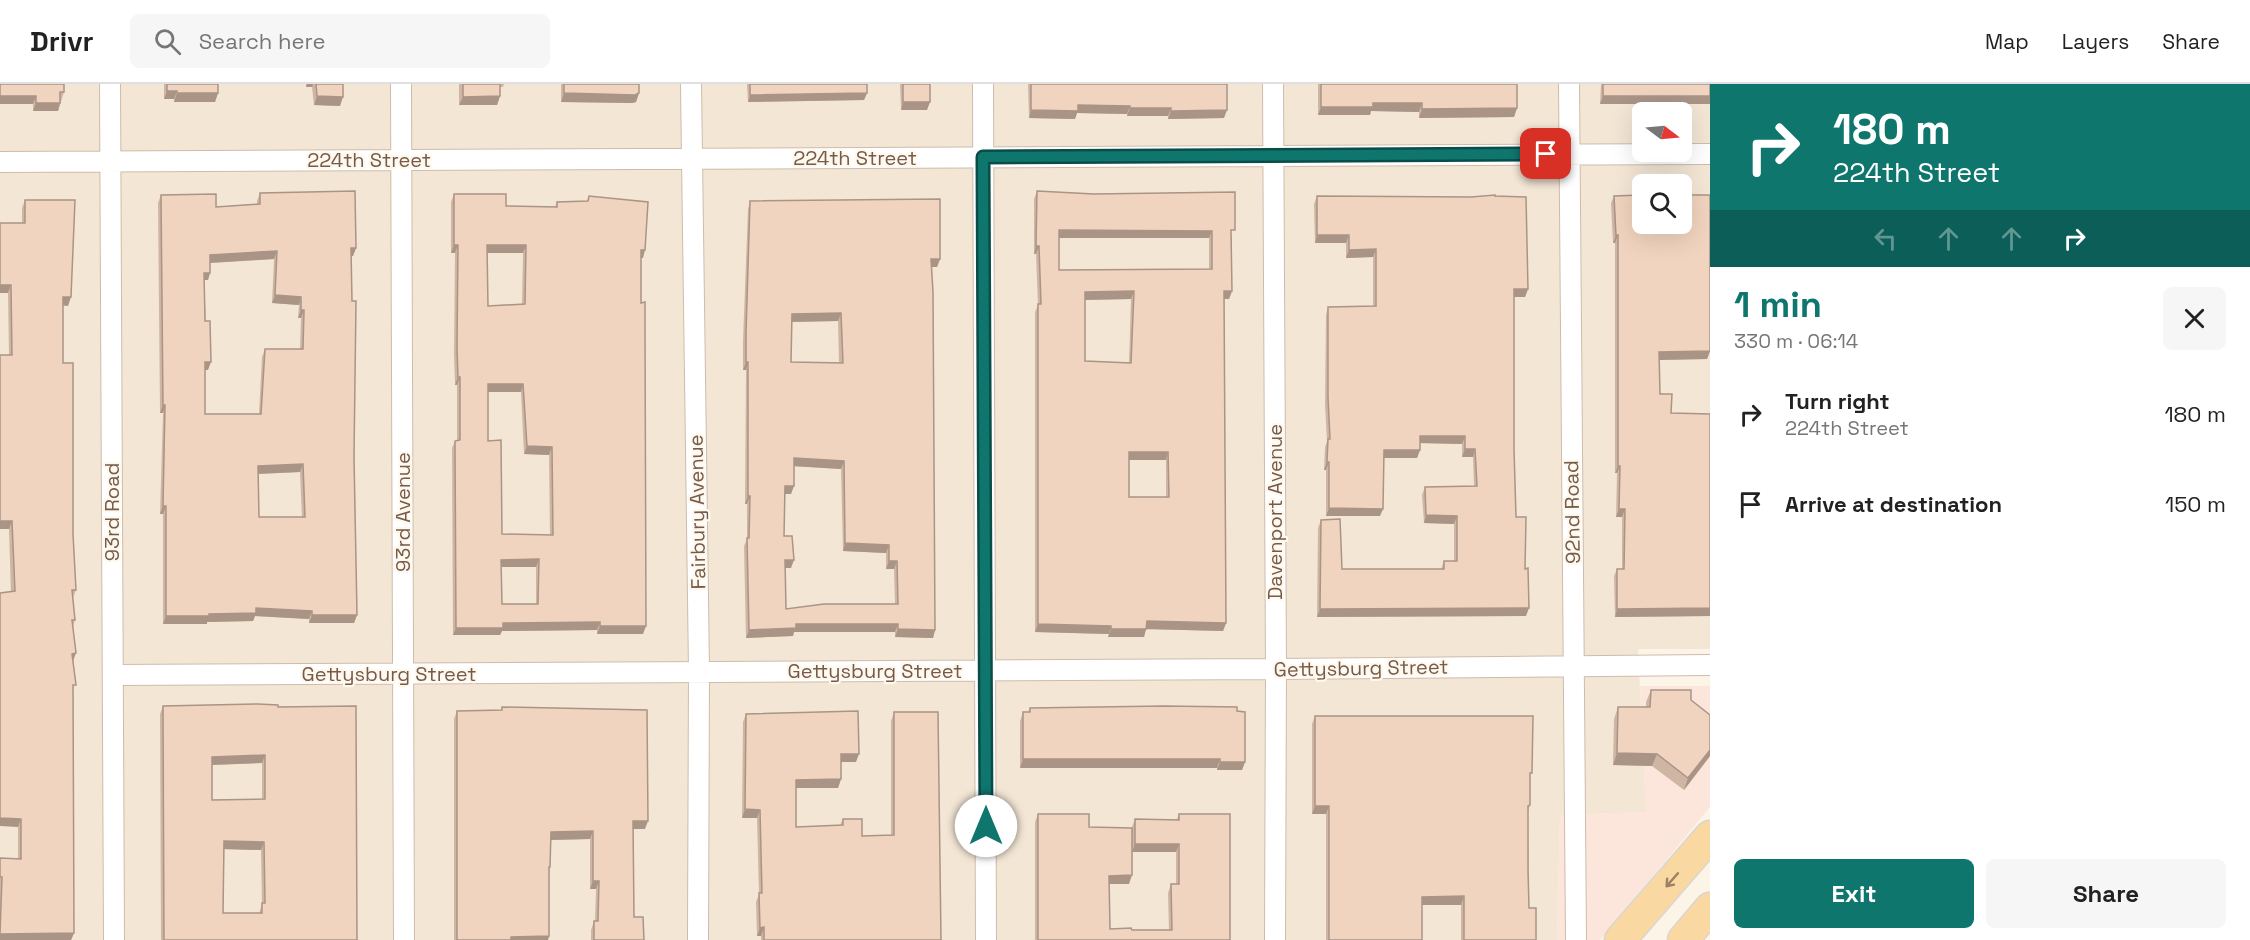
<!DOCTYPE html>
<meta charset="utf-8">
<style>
:root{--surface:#fff;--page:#f6f6f6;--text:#222;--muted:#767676;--line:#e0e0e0;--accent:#0f766e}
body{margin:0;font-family:"Space Grotesk",sans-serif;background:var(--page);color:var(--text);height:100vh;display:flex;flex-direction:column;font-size:22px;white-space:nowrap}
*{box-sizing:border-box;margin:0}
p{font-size:20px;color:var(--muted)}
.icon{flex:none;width:33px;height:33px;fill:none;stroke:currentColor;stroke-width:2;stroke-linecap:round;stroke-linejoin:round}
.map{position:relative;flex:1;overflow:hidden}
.panel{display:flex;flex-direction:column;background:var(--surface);width:540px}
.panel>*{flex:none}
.hud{background:#0f766e;color:#fff;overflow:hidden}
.needle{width:39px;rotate:106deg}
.fabs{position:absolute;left:1632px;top:18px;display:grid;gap:12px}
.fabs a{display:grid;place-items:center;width:60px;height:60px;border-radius:9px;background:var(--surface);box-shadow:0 6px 24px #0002;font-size:30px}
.pin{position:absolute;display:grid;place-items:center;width:51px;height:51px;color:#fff;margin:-26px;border-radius:12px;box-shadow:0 3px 9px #0006}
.me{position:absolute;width:66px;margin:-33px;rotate:0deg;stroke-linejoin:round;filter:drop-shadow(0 0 4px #0008)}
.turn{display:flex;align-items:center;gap:21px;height:126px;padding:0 24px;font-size:27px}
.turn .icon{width:78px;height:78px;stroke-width:2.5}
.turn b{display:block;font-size:42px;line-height:51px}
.lanes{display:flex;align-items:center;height:57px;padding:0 24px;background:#0003;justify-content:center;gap:30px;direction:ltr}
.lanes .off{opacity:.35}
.round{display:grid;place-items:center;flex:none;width:63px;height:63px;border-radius:9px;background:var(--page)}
.summary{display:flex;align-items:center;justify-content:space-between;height:102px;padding:0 24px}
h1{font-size:36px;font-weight:700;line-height:45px;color:var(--accent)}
.button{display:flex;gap:12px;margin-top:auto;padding:12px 24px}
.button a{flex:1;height:69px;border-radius:9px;background:var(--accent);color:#fff;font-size:24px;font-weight:700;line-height:69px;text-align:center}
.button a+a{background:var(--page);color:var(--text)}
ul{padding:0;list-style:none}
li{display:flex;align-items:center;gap:18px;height:90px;padding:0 24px}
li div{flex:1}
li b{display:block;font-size:22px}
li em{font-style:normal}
header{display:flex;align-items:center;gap:36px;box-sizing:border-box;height:84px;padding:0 30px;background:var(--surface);border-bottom:2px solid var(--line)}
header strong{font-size:28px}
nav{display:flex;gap:33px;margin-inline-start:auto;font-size:21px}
.search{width:420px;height:54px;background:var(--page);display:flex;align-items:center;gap:15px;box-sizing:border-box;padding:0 21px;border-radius:9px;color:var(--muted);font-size:22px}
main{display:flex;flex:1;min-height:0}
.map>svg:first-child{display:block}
</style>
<header>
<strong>Drivr</strong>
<div class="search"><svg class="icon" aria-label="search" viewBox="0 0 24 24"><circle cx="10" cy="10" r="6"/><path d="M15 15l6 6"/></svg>Search here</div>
<nav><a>Map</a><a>Layers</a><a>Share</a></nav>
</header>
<main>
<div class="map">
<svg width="1710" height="856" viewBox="0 0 1710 856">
<rect width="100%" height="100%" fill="#fcf4e7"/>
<path fill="#f3e6d5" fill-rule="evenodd" d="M0 0H1710V565H1638L1646 728 1560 731 1557 856H0ZM1642 28H1682V68H1642ZM1642 100H1682V140H1642Z"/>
<path fill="#fce5db" d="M1640 602H1710V723L1600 856H1557L1560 731 1646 728Z"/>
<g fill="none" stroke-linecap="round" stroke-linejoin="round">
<defs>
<path id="minor" d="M110 0 114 856
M401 0 404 856
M691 0 699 587 698 856
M983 0 986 856
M1273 0 1276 585 1275 856
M1569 0 1576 856
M0 78 1710 70
M113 591 1276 585 1710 581"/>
<path id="primary" d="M1620 856 1710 752
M1683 856 1710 824"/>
</defs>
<use href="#minor" stroke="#cebcad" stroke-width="22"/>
<use href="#primary" stroke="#dbd4d0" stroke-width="33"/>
<use href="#minor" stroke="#fff" stroke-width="20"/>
<use href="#primary" stroke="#f9d9a1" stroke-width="30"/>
</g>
<path fill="#cfb6a4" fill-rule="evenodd" d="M0 0 64 8 58 27H33V20Z
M164 0H218V9L215 18H174V15H164Z
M306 0H343L340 22 314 21 312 3H306Z
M459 0H504L503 3H500V12L497 21H459Z
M561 0H639V9L636 18 632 19 561 18Z
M747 0H867V9L864 16 748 18Z
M900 0H930L927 26H901Z
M1028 0H1227L1224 34 1168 35V32H1127V30L1077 29 1075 35 1029 34Z
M1318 0H1517V24L1514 33 1419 34V28L1371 27 1370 31H1318Z
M1601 0H1710V20H1600Z
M1037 107 1094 110 1232 154V207L1229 215H1224L1226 539 1223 547 1146 545 1144 553H1108L1109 550 1035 548V228L1038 221 1036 170H1034V115ZM1059 154H1209V185L1059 186ZM1131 215 1129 279 1085 277V216ZM1129 376H1166V413H1129Z
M260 109 356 164 353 172H351L357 531 354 539H309V535L255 532 253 537 207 538V540H163V430H160L163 329H160L158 119 161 111 216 123 257 120V117ZM274 175 272 219 299 221 298 234H301L300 265H265L262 273 259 330H205V286H208L204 196H208L210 179ZM300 388 302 433H259L258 390Z
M454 110 506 122 555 123 557 118 587 117 589 112 643 174H641L643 550H597V546L502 547 500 551H453L452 364 455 357H457V301H455L454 270 455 169H451V118ZM487 169H523L522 220 488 222ZM488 308H521L524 370 549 371 550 451 502 450 488 357ZM501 483H536V520H502Z
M1710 111V267L1707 275 1660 276V310L1671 329 1710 330V532L1615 533 1614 492 1617 485H1622V433H1616L1617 389H1615V159H1613L1611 119 1614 112Z
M1317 112 1528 205 1525 213H1514V365L1516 433 1525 485 1526 532 1317 533 1318 444 1321 436 1342 485H1441L1444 477H1454V440L1424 439 1422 411 1425 403 1474 402 1473 373H1462V360L1420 359V366L1417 374H1384L1380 432H1326V386H1324L1325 363 1327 357 1325 321 1326 231 1328 223 1373 222V173L1346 174V159H1315L1314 120Z
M25 116 68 222 63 221V279L76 506 73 514 75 536 73 543 74 849 71 856H0V774L18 775V743L9 445V271L8 209 22 139V124Z
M750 117 940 175 937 183H931L935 546 933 554 895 553V548H794L793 552 746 554 744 462 747 455V420H745L746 286H743V257L748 125ZM838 237 839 279 791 278 792 238ZM794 382 841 385 843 467 886 469V485H894L895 520 786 525 785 484H791L784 452 785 410H791Z
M1651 606 1691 616 1710 631V672L1684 706 1652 682 1613 681 1614 635 1618 623H1646V618Z
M163 622 278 623 357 856H161L160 630ZM262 679V715L212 716V681ZM224 765 261 766 262 820 259 829H223Z
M502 623 645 745H633L634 833 644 856H591V846L594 837H595L596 805H590V755L551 756 550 783 549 788V852L548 856H454V635L457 627 501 626Z
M1030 624 1237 627 1245 678 1242 686H1217V684H1020V637L1023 628H1028Z
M894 628 941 856H761V852H757L756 818 759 810 757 734H742L743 638 746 630 856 678H841V695L838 704H796V743L840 741 843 735 862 752 891 751V637Z
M1315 632 1530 694V721L1528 727V742L1529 824 1536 856H1461V821H1422V856H1326V730H1312V640Z
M1038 730 1089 743 1129 800H1109L1110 845 1132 846H1169L1168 809 1171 800H1176V768H1132V743L1135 735H1177L1179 730 1230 856H1035V738Z"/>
<path fill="#a99486" d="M307 0H313L312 3H306Z
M167 7H177L174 15H164Z
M177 9H218L215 18H174Z
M564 9H639L636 18 632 19 561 18Z
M867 9 864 16 748 18 750 11Z
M0 12H36L33 20H0Z
M317 12 343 13 340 22 314 21Z
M500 12 497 21H459L463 13Z
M1603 12H1710V20H1600Z
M903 18H930L927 26H901Z
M36 19H60L58 27H33Z
M1373 19H1422L1419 28 1371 27 1370 31H1318L1321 23Z
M1078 21 1130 22 1127 30 1077 29 1075 35 1029 34 1031 26Z
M1130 24H1171L1168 32H1127Z
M1517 24 1514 33 1419 34 1422 25Z
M1227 26 1224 34 1168 35 1171 27Z
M1059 146 1212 147 1209 154H1056Z
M1317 151H1349L1346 159H1315Z
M1618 151 1615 159H1613L1616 152Z
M454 161H458L455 169H451Z
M487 161H526L523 169H484Z
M1036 162H1039L1036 170H1034Z
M351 164H356L353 172H348Z
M1376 165 1373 173 1346 174 1349 166Z
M641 166H645L643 174H638Z
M277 167 274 175 208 179 210 171Z
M931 175H940L937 183H928Z
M204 189H210L208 196H201Z
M0 201H11L8 209H0Z
M1514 205H1528L1525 213H1511Z
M1134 207 1131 215 1082 216 1085 208Z
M1224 207H1232L1229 215H1221Z
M275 211 301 213 299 221 272 219Z
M63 213H71L68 222 60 221Z
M301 226H304L301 234H298Z
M841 229 838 237 789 238 792 230Z
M1710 267 1707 275 1657 276 1659 268Z
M205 278H211L208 286H202Z
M746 278H748L746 286H743Z
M458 293H460L457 301H455Z
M488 300H523L521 308H485Z
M163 321H165L163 329H160Z
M1420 352H1465L1462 360 1417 359Z
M527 362 552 363 549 371 524 370Z
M1465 365H1475L1473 373H1462Z
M1384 366H1420L1417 374H1381Z
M1129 368H1168L1166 376H1126Z
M794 374 844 377 841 385 791 382Z
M1327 378H1329L1326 386H1324Z
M303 380 300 388 255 390 258 382Z
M1618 382H1620L1617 389H1615Z
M785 402H794L791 410H783Z
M748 412H750L747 420H745Z
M163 422H166L163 430H160Z
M1329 424 1383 425 1380 432H1326Z
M1619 425H1625L1622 433H1616Z
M1426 431 1457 432 1454 440 1424 439Z
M0 437H12L9 445H0Z
M845 459 889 461 886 469 843 467Z
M539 475 536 483H498L501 476Z
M785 476H794L791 484H782Z
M889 477H897L894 485H886Z
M256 524 312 527 309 535 255 532 253 537 207 538V540H163L166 532 209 530Z
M1529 524 1526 532 1317 533 1320 525Z
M1710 524V532L1615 533 1617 525Z
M312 531H357L354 539H309Z
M1147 537 1226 539 1223 547 1144 545Z
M600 538 597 546 502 547 500 551H453L456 544 503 539Z
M796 540H898L895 548H794L793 552 746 554 749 546Z
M1038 540 1111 542 1109 550 1035 548Z
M600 542H646L643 550H597Z
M898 545 935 546 933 554 895 553Z
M1111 545H1146L1144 553H1108Z
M76 569 73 577 69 578 72 570Z
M1710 666V672L1684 706 1688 694Z
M1617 669 1657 670 1652 682 1613 681Z
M841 670H859L856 678H838Z
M265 671 262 679 209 681 212 673Z
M1023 675H1220L1217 684H1020Z
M1220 678H1245L1242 686H1217Z
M841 695 838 704H793L796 696Z
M1315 722H1329L1326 730H1312Z
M745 725 760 726 757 734H742Z
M0 734 21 735 18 743 0 742Z
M633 737H648L645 745H630Z
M593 747 590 755 548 756 551 748Z
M224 757 264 758 261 766 221 765Z
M1135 760H1179L1176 768H1132Z
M1132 791 1129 800H1106L1109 792Z
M593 797H599L596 805H590Z
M1464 812 1461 821H1419L1422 813Z
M764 843 761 852H757L760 844Z
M74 849 71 856H0V850Z
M549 852 548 856H510L511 853Z"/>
<path fill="#f1d4bf" stroke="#a99486" stroke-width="1.5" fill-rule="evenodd" d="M0 0H64V8H60V19H36V12H0Z
M167 0H218V9H177V7H167Z
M316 0H343V13L317 12Z
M463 0H500V12L463 13Z
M564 0H639V9L635 11 564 9Z
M750 0H867V9L750 11Z
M903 0H930V18H903Z
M1031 0H1227V26L1171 27V24H1130V22L1078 21V27L1031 26Z
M1321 0H1517V24L1422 25V19H1373V23H1321Z
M1603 0H1710V12H1603Z
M355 107 356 164H351L352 217H356L354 373 357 531H312V527L256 524V529L209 530V532H166V422H163L165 321H163L161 111 216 110V123L260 120V109ZM277 167 275 211 301 213V226H304L303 265H265L261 330H205V278H211L210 237H205L204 189H210V171ZM303 380 305 433H259L258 382Z
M1037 107 1094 110 1235 108V146H1231L1232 207H1224L1226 539 1147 537 1146 545H1111V542L1038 540V220H1041L1039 162H1036ZM1059 146 1212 147V185L1059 186ZM1134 207 1131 279 1085 277V208ZM1129 368H1168L1169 413H1129Z
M454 110H506V122L557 123V118L588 117 589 112 648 118 645 166H641V219L645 218V241L646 542H600V538L503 539V544H456L455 357 460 356V293H458L457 263 458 161H454ZM487 161H526L525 220 488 222ZM488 300H523L527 362 552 363 553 451 502 450 501 356 488 357ZM539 475 538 520H502L501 476Z
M1495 111V112L1526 113 1528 205H1514V365L1516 433H1526L1525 485 1528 484 1529 524 1320 525 1321 436 1340 435 1342 485H1444V477H1457V432L1426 431 1425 403 1477 402 1475 365H1465V352H1420V366H1384L1383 425 1329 424V378H1327L1328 355H1330L1328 313V223L1376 222V165L1349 166V151H1317V112L1471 113Z
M1642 111V140H1682V111H1710V267L1659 268 1660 310H1672L1671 329 1710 330V524L1617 525V485H1624L1625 425H1619L1620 382H1618V151L1616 152 1614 112Z
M940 115V175H931L933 208 935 546 898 545V540H796V544L749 546 747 454H749L750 412H748V278H746V249L750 117ZM841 229 843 279 791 278 792 230ZM794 374 844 377 845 459 889 461V477H897L898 520H824L786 525 785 476H794L792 452H784L785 402H794Z
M25 116H75L71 213H63V279H73V450L76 506H72L75 536H72L76 569 72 570 76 601H73L74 849 0 850 2 793H0V774L21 775V735L0 734V509L15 507 12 437H0V271H12L11 201H0V139H25Z
M1651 606H1691V616L1710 631V666L1688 694 1657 670 1617 669 1618 623H1650Z
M258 620 278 621V623L356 622 357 856H164L163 622ZM265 671V715L212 716V673ZM224 757 264 758 265 819H262V829H223Z
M1164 622 1237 623V627L1245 628V678H1220V675H1023V628H1030V624Z
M502 623 647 626 648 737H633L634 833H643L644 856H594V837H598L599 797H593V747L551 748 550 783H549V852L511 853V856H457V627L502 626Z
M858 627 859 670H841V695L796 696V743L843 741V735H862V752L894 751V628H938L941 856H764V843L760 844 759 809H762L760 726 745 725 746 630Z
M1315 632H1533L1532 689H1530V721L1528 722V786L1529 824H1536V856H1464V812L1422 813V856H1329V722H1315Z
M1038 730H1089V743L1132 744V791L1109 792 1110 845 1131 844 1132 846H1172L1171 800H1179V760H1135V735L1179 736V730H1230V856H1038Z"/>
<defs><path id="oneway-shaft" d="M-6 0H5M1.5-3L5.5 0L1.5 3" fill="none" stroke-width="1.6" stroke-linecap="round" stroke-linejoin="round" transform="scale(1.5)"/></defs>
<use stroke="#9d8166" href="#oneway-shaft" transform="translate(1672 796) rotate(131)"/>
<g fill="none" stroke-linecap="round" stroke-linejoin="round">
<defs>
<path id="route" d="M986 742 983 73 1546 70"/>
</defs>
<use href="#route" stroke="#0a4d48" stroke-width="15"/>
<use href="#route" stroke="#0f766e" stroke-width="10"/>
</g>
<g text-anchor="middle" stroke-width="4.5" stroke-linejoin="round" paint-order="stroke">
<g font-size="20" fill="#755b4c" stroke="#fff8ed">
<text x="855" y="81">224th Street</text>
<text x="369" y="83">224th Street</text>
<text transform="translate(112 428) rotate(-90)" y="7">93rd Road</text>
<text transform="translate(403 428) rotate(-90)" y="7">93rd Avenue</text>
<text transform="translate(697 428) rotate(-91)" y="7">Fairbury Avenue</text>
<text transform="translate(1275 428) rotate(-90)" y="7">Davenport Avenue</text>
<text transform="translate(1572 428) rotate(-91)" y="7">92nd Road</text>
<text transform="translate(1361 584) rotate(-1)" y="7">Gettysburg Street</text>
<text x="875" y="594">Gettysburg Street</text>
<text x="389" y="597">Gettysburg Street</text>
</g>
</g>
</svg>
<div class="fabs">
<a><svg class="needle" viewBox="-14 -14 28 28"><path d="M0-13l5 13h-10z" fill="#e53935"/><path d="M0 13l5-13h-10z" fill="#767676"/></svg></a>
<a><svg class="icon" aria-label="search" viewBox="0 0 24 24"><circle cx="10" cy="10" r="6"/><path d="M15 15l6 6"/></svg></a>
</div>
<div class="pin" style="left:1546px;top:70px;background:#d93025"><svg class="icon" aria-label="arrive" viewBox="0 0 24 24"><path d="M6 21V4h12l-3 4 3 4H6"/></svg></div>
<svg class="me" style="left:986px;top:742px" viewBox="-20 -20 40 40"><circle r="19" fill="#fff"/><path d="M0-13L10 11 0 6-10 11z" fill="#0f766e"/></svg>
</div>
<section class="panel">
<div class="hud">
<div class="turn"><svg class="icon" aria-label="right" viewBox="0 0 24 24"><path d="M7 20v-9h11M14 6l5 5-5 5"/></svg><div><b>180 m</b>224th Street</div></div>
<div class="lanes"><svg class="icon off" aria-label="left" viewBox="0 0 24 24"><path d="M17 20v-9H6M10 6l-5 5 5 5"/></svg><svg class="icon off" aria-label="ahead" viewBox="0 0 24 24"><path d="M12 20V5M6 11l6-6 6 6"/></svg><svg class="icon off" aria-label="ahead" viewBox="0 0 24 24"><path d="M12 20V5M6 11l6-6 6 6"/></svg><svg class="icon" aria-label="right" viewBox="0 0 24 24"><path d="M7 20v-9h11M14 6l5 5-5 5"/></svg></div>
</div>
<div class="summary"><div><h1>1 min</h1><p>330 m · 06:14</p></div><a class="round"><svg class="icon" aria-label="close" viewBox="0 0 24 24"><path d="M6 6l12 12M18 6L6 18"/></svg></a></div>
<ul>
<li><svg class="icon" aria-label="right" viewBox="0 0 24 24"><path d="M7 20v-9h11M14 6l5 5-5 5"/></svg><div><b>Turn right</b><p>224th Street</p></div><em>180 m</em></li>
<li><svg class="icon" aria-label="arrive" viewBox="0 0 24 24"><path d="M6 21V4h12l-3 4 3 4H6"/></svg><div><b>Arrive at destination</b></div><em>150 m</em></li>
</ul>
<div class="button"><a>Exit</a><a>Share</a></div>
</section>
</main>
